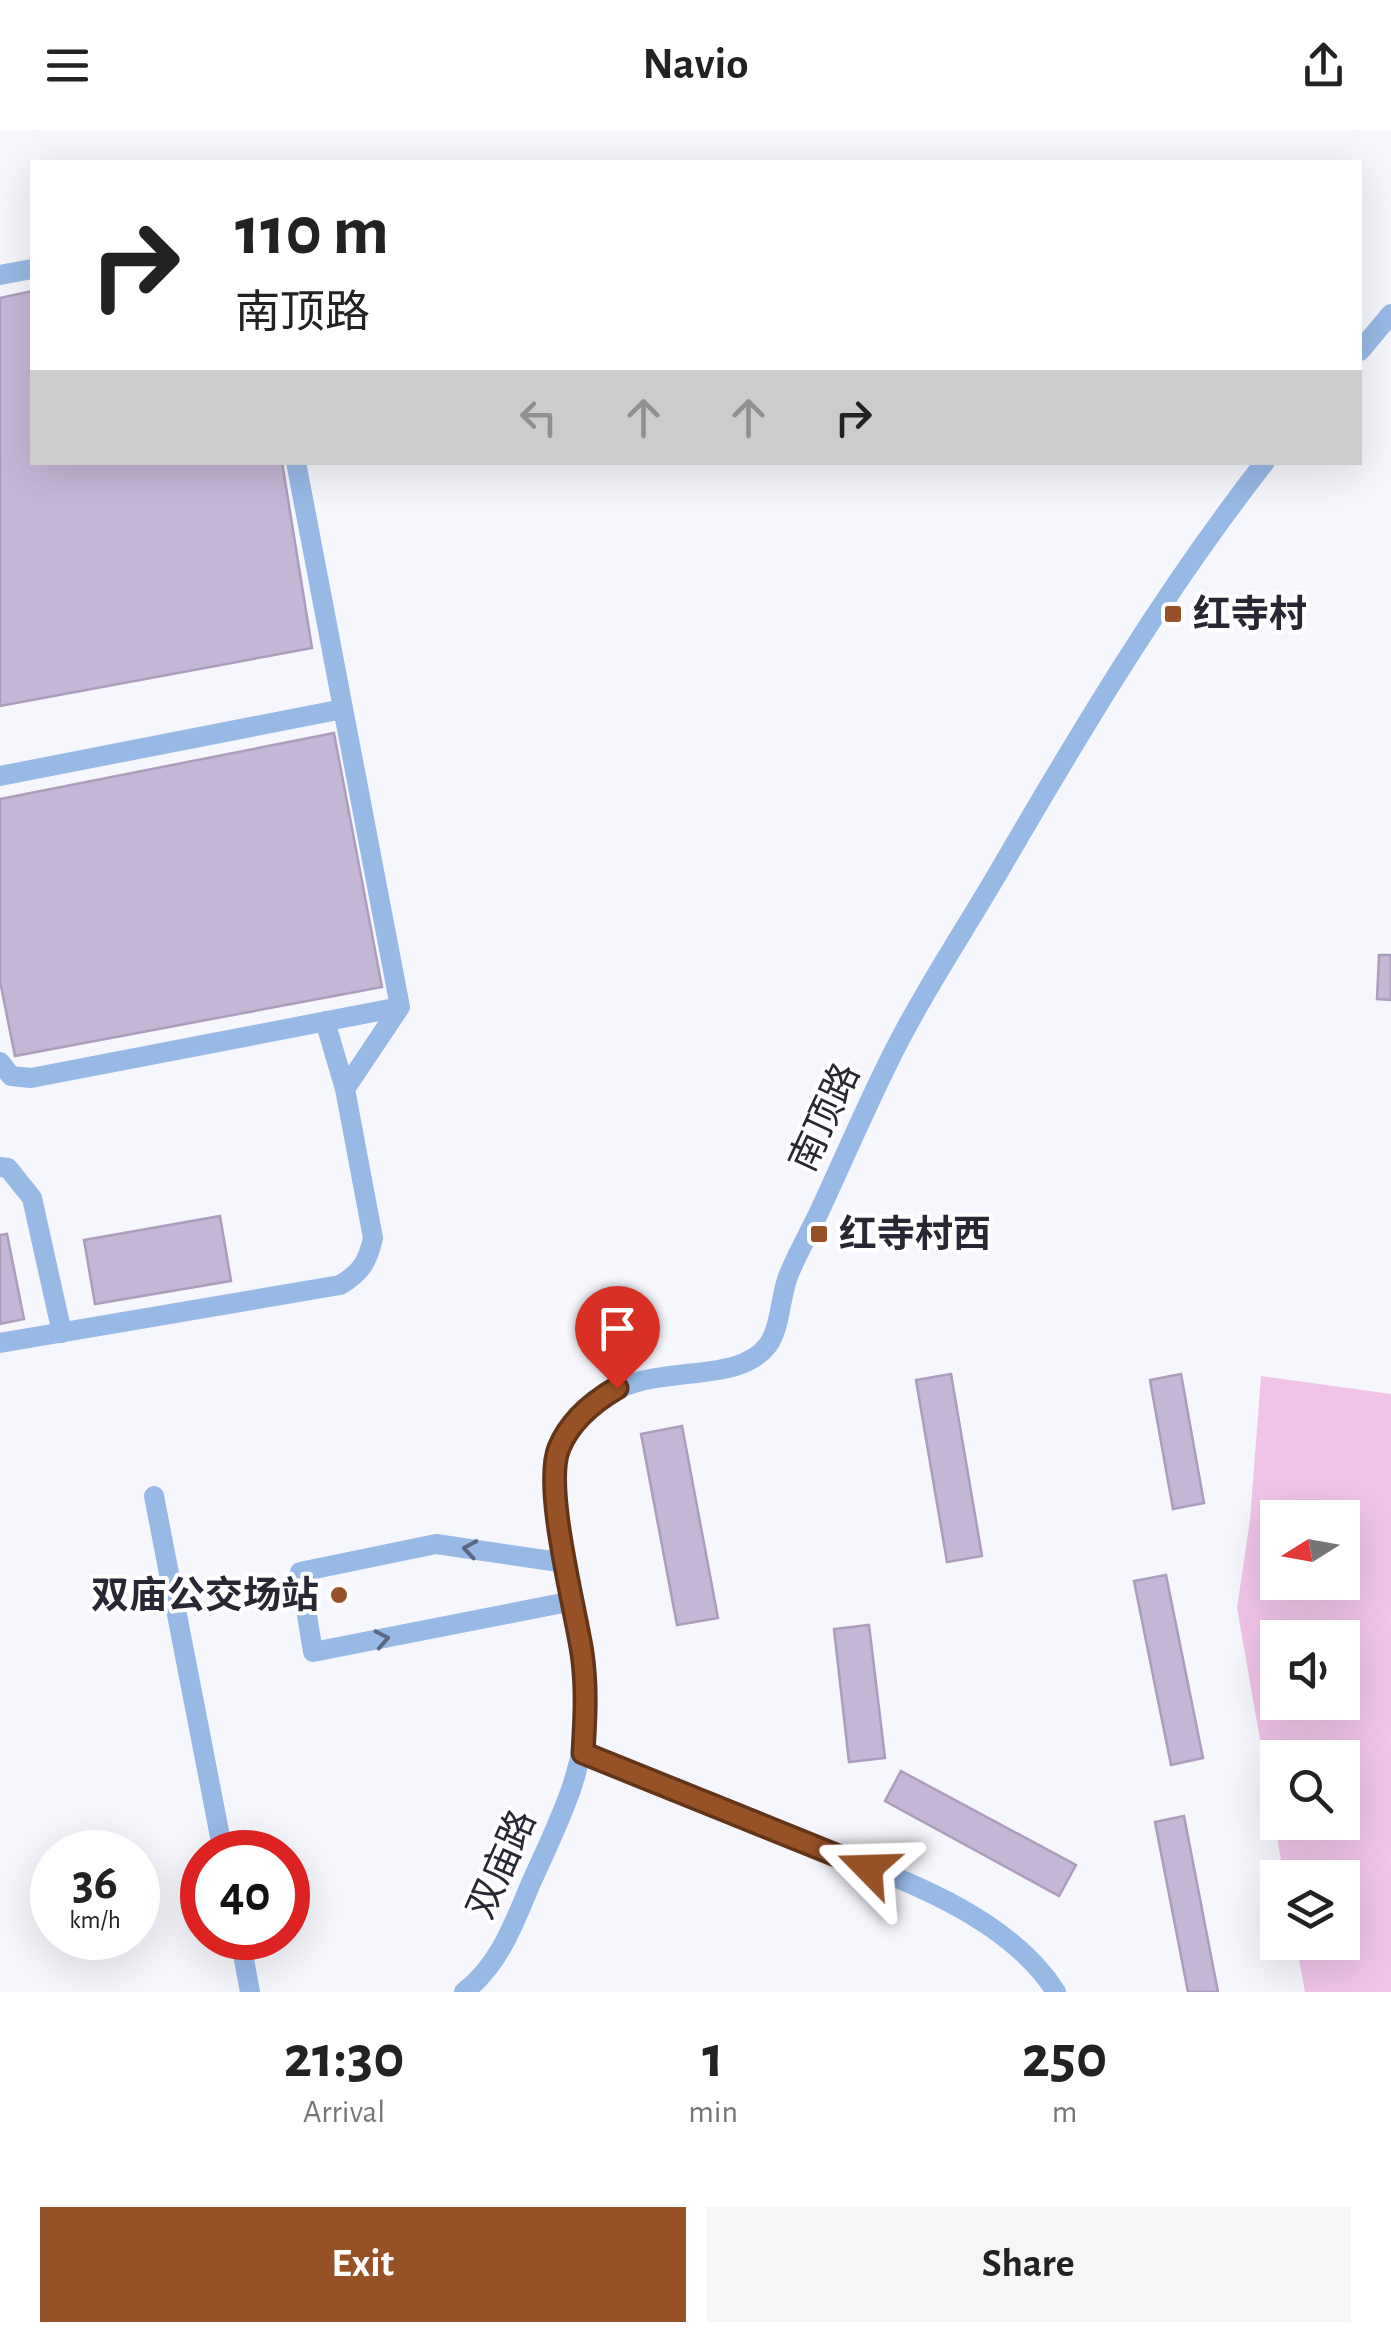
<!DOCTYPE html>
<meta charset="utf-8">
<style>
:root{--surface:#fff;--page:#f6f6f6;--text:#222;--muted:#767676;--accent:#965126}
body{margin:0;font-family:"Alegreya Sans","Noto Sans SC",sans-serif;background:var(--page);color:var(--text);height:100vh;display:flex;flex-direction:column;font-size:38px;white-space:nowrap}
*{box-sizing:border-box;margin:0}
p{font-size:32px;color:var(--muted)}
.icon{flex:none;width:55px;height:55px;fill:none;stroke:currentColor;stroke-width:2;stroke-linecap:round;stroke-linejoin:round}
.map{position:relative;height:1862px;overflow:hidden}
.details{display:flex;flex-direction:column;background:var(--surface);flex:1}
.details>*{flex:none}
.banner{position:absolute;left:30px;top:30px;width:1332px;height:305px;border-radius:0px;box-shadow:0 10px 40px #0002;background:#fff;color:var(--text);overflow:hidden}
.needle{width:65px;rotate:259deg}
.controls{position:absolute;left:1260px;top:1370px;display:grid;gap:20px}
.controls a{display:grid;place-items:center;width:100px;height:100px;border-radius:0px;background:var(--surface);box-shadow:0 10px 40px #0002;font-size:50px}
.speed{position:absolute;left:30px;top:1700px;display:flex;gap:20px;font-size:50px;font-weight:700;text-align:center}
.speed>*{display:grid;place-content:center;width:130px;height:130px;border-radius:50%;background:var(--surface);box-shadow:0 10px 40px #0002;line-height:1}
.speed small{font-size:25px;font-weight:400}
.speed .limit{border:15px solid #d22;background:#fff;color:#111}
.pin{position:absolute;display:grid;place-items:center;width:85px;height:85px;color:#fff;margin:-102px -42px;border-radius:50% 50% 50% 0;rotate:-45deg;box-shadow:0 0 10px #0007}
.pin .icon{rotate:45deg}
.me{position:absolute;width:110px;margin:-55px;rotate:292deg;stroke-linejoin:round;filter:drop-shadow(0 0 8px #0008)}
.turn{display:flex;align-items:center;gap:35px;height:210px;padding:0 40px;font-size:45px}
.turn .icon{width:130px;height:130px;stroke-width:2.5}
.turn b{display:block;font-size:70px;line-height:85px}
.lanes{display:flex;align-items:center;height:95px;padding:0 40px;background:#0003;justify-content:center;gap:50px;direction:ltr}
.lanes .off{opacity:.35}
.eta{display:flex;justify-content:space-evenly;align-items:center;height:170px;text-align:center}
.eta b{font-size:60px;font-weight:700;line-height:70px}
.action{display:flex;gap:20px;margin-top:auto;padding:20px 40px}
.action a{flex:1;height:115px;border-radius:0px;background:var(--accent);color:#fff;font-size:40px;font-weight:700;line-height:115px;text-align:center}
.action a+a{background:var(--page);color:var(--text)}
header{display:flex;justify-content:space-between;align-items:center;height:130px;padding:0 40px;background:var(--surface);font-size:45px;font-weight:700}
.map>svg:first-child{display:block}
</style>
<header><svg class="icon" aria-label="menu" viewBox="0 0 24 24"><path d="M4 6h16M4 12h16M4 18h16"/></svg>Navio<svg class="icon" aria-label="share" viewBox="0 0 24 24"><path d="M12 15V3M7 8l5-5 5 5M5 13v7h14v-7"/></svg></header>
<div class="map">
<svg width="1391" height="1862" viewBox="0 0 1391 1862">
<rect width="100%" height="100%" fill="#f6f6fd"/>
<path fill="#f1c3e9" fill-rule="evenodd" d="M1261 1246 1391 1264V1862H1305L1296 1813 1342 1812V1748L1284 1747 1237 1478 1250 1390ZM1278 1388H1342V1452H1278ZM1278 1508H1342V1572H1278ZM1278 1628H1342V1692H1278Z"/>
<path fill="#c4b6d5" stroke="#ab9dbb" stroke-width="2.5" d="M32 161V332H282L312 518 0 576V168Z
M334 603 382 857 15 926 0 851V669Z
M1379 825H1391V870L1377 869Z
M220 1086 231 1151 95 1174 84 1110Z
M7 1104 24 1189 0 1194V1105Z
M951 1244 982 1426 947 1432 916 1250Z
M1181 1244 1204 1373 1173 1379 1150 1250Z
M682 1296 718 1488 677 1495 641 1304Z
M1166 1445 1203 1628 1171 1635 1134 1451Z
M869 1495 885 1628 849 1632 834 1499Z
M901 1641 1076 1735 1059 1766 885 1671Z
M1184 1686 1218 1862H1188L1155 1692Z"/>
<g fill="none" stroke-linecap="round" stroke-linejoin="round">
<path stroke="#97b9e6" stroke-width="20" d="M0 145 32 139
M1360 221 1391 184
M0 646 343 579
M325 891 345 959 400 877
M0 932 11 946 31 948 400 877 296 332
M0 1037 8 1038 32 1068 62 1203
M0 1213 340 1155C361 1143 368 1131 373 1108L345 959
M154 1366 223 1722
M566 1433 436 1414 300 1442 313 1522 573 1471
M583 1623C644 1649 705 1675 767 1699 861 1735 1000 1773 1056 1862
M240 1808 250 1862
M464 1862C500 1834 514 1793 531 1753 556 1697 586 1641 586 1578 586 1516 539 1359 561 1314 612 1212 728 1268 768 1215 781 1197 780 1165 789 1144 798 1122 811 1100 821 1078 843 1030 864 982 887 935 919 869 961 806 998 743 1080 602 1164 461 1265 332"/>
</g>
<defs><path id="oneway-chevron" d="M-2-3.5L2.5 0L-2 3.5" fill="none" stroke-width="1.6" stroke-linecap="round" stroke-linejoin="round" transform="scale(2.5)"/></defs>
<g stroke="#596984">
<use href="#oneway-chevron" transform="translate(470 1419) rotate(-171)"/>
<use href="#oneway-chevron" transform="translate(382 1509) rotate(-11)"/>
</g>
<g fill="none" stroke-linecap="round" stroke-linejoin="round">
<defs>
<path id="route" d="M617 1258C593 1272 570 1291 559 1318 543 1357 575 1477 582 1523 587 1557 585 1590 583 1623L868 1738"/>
</defs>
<use href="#route" stroke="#623519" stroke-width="25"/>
<use href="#route" stroke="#965126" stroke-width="18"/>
</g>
<g fill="#965126" stroke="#fff" stroke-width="4">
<rect x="1163" y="474" width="20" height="20" rx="5"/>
<rect x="809" y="1094" width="20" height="20" rx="5"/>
<circle cx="339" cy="1465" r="10"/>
</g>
<g text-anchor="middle" stroke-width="8" stroke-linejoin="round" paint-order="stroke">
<g font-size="38" font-weight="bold" fill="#272834" stroke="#fff" text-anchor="start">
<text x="1193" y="497">红寺村</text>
<text x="839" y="1117">红寺村西</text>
<text x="319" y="1478" text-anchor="end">双庙公交场站</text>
</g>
<g font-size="38" fill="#272834" stroke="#fff">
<text transform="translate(824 987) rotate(-65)" y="13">南顶路</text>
<text transform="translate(501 1734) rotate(-66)" y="13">双庙路</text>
</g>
</g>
</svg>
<div class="controls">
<a><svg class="needle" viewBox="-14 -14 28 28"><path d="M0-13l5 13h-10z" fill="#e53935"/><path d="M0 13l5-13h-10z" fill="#767676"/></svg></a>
<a><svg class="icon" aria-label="sound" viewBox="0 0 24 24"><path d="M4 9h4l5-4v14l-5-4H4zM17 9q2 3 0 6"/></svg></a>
<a><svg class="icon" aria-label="search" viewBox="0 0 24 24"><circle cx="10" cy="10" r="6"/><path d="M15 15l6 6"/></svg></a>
<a><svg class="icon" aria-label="layers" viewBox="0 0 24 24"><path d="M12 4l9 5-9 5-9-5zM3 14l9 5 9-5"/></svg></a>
</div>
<div class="speed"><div>36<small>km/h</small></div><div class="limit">40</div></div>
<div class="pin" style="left:617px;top:1258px;background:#d93025"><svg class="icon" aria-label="arrive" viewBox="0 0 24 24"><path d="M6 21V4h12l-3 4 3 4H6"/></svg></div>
<svg class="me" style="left:868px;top:1738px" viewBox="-20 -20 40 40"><path d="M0-17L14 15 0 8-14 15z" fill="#965126" stroke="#fff" stroke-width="4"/></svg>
<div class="banner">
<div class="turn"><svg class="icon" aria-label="right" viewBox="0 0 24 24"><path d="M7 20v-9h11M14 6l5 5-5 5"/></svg><div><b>110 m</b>南顶路</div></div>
<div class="lanes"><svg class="icon off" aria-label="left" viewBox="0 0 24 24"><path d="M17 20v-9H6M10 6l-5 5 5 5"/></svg><svg class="icon off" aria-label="ahead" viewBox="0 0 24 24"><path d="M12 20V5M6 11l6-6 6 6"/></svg><svg class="icon off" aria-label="ahead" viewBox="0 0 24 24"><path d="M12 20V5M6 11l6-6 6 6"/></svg><svg class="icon" aria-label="right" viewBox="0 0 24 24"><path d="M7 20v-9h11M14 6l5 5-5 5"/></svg></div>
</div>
</div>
<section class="details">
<div class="eta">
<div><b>21:30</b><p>Arrival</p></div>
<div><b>1</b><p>min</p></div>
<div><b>250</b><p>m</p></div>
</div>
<div class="action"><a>Exit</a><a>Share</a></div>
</section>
